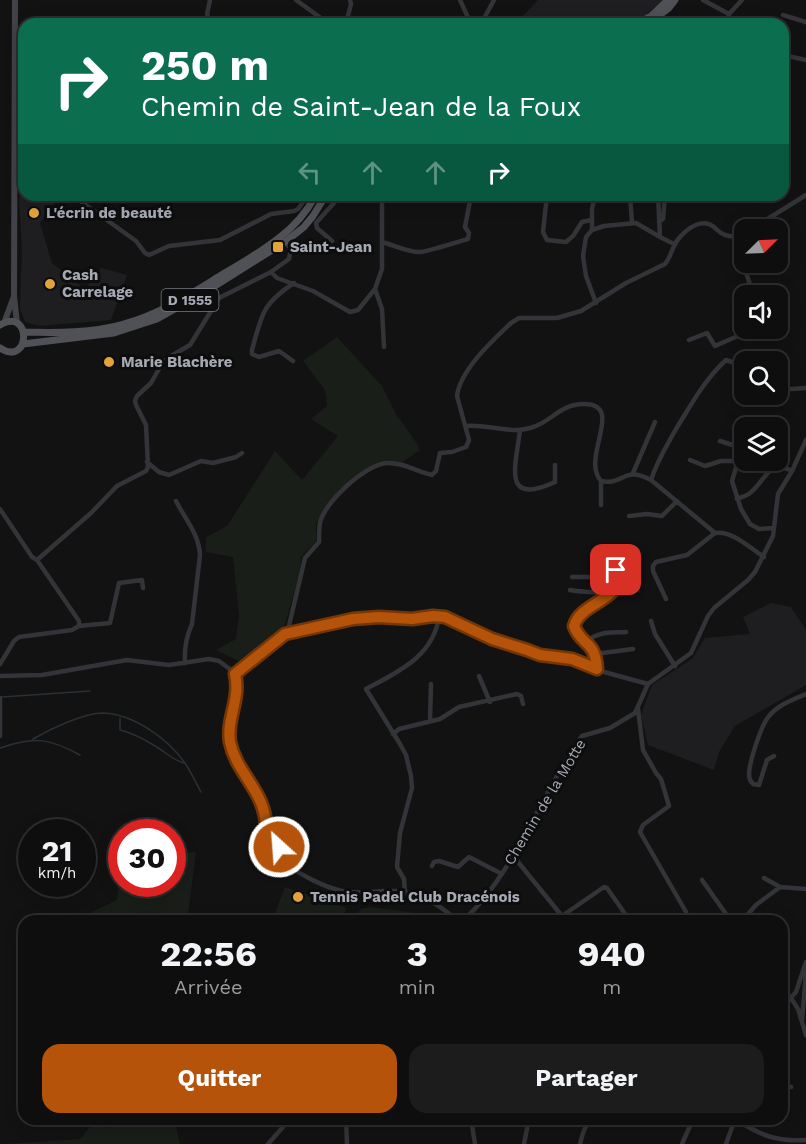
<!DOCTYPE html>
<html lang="fr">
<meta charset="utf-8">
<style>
:root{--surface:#0e0e0e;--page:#1c1c1c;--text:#f1f3f6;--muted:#9b9c9e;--line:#2e2e2e;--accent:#b45309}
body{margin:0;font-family:"Work Sans",sans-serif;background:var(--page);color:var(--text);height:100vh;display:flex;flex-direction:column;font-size:22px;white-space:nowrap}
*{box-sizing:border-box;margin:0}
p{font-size:20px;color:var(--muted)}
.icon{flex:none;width:33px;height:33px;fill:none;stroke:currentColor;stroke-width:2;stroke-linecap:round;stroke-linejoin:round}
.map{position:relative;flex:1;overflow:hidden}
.panel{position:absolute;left:18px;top:915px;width:770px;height:210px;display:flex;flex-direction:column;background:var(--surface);border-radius:18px;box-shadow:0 3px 15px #0003,0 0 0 2px var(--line)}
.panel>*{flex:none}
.top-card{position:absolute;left:18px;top:18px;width:771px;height:183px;border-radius:18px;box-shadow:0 3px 15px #0003,0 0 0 2px var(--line);background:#0b6e4f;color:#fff;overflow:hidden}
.needle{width:39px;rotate:66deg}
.controls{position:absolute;left:734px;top:219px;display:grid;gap:12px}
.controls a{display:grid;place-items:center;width:54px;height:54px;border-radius:12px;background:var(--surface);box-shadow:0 3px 15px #0003,0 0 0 2px var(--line);font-size:30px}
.speed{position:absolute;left:18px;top:819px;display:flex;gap:12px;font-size:30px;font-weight:700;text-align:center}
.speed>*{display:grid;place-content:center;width:78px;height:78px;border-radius:50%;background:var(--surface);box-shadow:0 3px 15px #0003,0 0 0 2px var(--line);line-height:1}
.speed small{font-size:15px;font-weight:400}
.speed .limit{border:9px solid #d22;background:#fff;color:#111}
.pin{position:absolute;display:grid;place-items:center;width:51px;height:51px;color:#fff;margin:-26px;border-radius:12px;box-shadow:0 3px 9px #0006}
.me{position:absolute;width:66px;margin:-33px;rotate:334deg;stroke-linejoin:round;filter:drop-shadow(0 0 4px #0008)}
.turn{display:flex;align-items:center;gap:21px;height:126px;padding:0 24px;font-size:27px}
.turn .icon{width:78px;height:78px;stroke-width:2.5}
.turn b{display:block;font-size:42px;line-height:51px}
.lanes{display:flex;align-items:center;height:57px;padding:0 24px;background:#0003;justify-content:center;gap:30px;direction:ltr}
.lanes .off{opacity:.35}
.eta{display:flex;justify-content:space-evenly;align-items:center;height:102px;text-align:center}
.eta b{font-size:36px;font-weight:700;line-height:42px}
.action{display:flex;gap:12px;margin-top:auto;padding:12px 24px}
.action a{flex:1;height:69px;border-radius:18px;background:var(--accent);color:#fff;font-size:24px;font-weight:700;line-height:69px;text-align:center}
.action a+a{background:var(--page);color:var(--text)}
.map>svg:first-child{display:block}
</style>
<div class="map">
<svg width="806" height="1144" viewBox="0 0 806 1144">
<rect width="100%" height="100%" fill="#121213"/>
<path fill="#1e1e20" d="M538 0H663L646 15 627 24H515Z
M24 136V195L60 196 40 223 52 263 85 289 101 268 127 275 111 320 39 326 25 322 20 309 22 248 19 201 22 138Z
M771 603 791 607 806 630V685L735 726 719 752 714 770 648 745 641 715 652 685 692 659 705 638 750 634 743 617Z"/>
<path fill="#191e19" d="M337 337 382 386 396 414 416 442 420 450 401 463 384 461 351 480 325 506 316 524V541L301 557 300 571 284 628 243 663 216 650 236 639 239 615 233 557 206 552V537L227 526 275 451 302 480 338 436 311 419 327 406 325 390 303 361Z
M173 841 180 853 196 852 187 921H85L92 912 117 900 121 859 122 884H172Z
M285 887 346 908 343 921H272Z
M370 907 424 914 435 921H352L361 909Z
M82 1119H98L106 1128 124 1119H174L180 1144H6L80 1139 90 1127Z"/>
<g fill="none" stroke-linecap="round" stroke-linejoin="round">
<path stroke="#293136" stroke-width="1.5" d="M2 697 90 691
M120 718V730C132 733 144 739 155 746 166 752 172 760 184 763
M33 739C50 729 84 713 103 713 134 714 168 739 185 763 191 772 196 783 201 792
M0 748C33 736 49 738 80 755"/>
<path stroke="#333438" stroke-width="4.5" d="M210 0 207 14 210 24
M296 0 329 24
M460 0 471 24
M703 0 729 14
M783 15 806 22
M382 20 383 24
M346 24 351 4 350 0
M481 24 494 0
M727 24 729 14 742 0
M783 55 806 60
M15 184 24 183
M72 195 136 241 145 253 149 255 169 246 220 240 271 214 294 211 298 209 308 195
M382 195V269L375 289 382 309 384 347
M547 195 543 232 547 240 566 242 573 236 582 222 591 220
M630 195 632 223
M658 195 660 237 674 244
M659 222 663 219 665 195
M592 230V209L595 196
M756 230 761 223 806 195
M734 237 754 296
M332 241 317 228 316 223 341 195
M382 242C394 245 409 253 421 252 429 251 458 242 468 239L469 233 465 227 470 201 490 197
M271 272 277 278 313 291 350 312 358 310 375 289
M596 303 586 276 583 256 586 237 592 230 604 226 636 223 660 237
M689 340 707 333 715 346 756 328
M779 354 783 390
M293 361 279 351 259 357 252 354V350C262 314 262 304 294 283
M777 390 806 388
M466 426C487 424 510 434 530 428 551 423 559 404 584 404 626 404 580 458 601 481 624 486 623 465 651 480L715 533C732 530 750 548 764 557
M520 430C516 465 501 507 555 482V465
M720 441 742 448 732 481 741 509 750 524 759 529 774 528
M690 460 705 466 721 461H737
M147 462 159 472 169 475 201 461 213 463 236 457 242 453
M633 473 655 422
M651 480C657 461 666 447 676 429 691 405 705 379 726 360L735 363 744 371
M737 499C741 497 747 496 750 493 766 481 768 458 792 471
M176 501C185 519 199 534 200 555L192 624C186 637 184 648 185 663
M601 505V481
M0 509 32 557 37 560
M629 516 647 514 662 516 677 501
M572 577H619
M570 590C582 593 598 590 608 596
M666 599 653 571V566L656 562 687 555 715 533
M651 621 655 634 675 666
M79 626 110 623 119 583 142 580 143 588
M287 634 305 558 319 542C319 536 319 529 320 523 324 502 366 464 387 463 403 462 417 472 432 475L436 471 440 453 452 452 466 447 469 440 457 396C460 370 493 340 511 323L519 318H557L581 311 626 283 665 264C672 256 672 244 681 236 689 227 703 218 714 227 717 230 720 233 725 235 731 237 738 237 744 236
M587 642C596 631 613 633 626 632
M595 654 633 649
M0 664 14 641 19 637 72 630 79 626V621L37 560 91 513 117 486 146 471 148 467 146 425 136 405 135 401 137 396 151 383 163 362 171 356 190 345 219 298 271 272 289 259 291 249 285 242
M597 669C595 639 582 647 574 625 581 601 627 601 616 570
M235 673 286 634 353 619 379 617 412 619 439 616 492 639 540 655 572 659 604 672 648 684
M0 676 42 675 127 660 169 665 209 659 219 661 235 673 238 687 229 732 231 744 265 811V845
M479 676 490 702
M0 698V736
M638 709 643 750 656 773 661 779 669 806 643 825 640 832 686 912 687 921
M430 721 431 684
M393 734 399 729 440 719 459 707 517 694 521 696 523 704
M774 756 767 760 759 785 753 784C751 782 749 778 749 775 749 763 761 725 769 716 779 704 793 700 806 694
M272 840 278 845V851L283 861
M272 841C265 841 262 848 267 854 291 867 315 885 342 891 356 894 369 892 384 891 411 889 436 901 455 919
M514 857 562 916 604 887 607 888 630 921
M432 866 434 862 439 861 458 867 469 857 502 874
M764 878 780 887 806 889
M702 880 731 921
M405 893 404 879 397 867 400 833 412 788 411 776 406 755 400 744 366 689C398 672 434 656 439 616
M455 919 463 921C518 869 539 796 582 736L610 728 635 713 648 684 691 653 708 616 714 608 748 580 755 572 773 536 778 494 792 471 806 440
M742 921 756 905 780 887
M791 998 798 1009 806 1035
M782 1007 796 992 806 962
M802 1020 806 972
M782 1083 791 1087
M346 1119 347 1144
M471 1119 475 1144
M735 1119C760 1135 776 1142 806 1140
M268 1144 290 1119
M524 1144 529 1119
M580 1144C583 1133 584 1125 594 1119
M682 1144 693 1119
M726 1144 735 1119"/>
<path stroke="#414348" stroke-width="6" d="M15 0 14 296 17 323
M4 323 13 299"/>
<path stroke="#4f5157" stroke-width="7" d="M636 24 651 16 668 0
M648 24 669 8 675 0
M0 325C32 306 31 368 0 348
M24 332C57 333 92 333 124 324 159 315 192 293 223 274 242 263 263 251 280 237 295 226 307 211 316 195
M23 344 114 333 157 319 210 289 285 242 304 227 313 216 326 195"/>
</g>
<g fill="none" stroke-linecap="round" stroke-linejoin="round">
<defs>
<path id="route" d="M279 847 266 832C268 792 237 776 230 742 226 719 241 699 235 674L285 634 353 619 379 617 412 619 433 616 445 617 492 639 527 650 540 655 572 659 597 669C595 639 582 647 574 626 581 601 627 600 616 570"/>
</defs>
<use href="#route" stroke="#753606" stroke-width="15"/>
<use href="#route" stroke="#b45309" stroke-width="10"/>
</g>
<g fill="#e4a339" stroke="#0d0d0e" stroke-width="2">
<circle cx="34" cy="213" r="6"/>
<rect x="272" y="241" width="12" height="12" rx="3"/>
<circle cx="50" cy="284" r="6"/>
<circle cx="109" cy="362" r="6"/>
<circle cx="298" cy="897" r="6"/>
</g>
<g text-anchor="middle" stroke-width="6" stroke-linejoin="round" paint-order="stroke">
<rect fill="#0d0d0e" stroke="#777a82" stroke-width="1.5" x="161.5" y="289" width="57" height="22" rx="4.5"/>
<g font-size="14" font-weight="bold" fill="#a4a9b3">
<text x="190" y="305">D 1555</text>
</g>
<g font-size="15" font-weight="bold" fill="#a4a9b3" stroke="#0d0d0e" text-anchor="start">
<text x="46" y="218">L'écrin de beauté</text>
<text x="290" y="252">Saint-Jean</text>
<text x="62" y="280">Cash<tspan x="62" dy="17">Carrelage</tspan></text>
<text x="121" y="367">Marie Blachère</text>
<text x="310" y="902">Tennis Padel Club Dracénois</text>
</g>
<g font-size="15" fill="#a4a9b3" stroke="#0d0d0e">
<text transform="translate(545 802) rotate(-59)" y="5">Chemin de la Motte</text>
</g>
</g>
</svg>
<div class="controls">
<a><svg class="needle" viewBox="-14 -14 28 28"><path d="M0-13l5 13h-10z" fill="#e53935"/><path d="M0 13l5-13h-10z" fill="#9b9c9e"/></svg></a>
<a><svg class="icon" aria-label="sound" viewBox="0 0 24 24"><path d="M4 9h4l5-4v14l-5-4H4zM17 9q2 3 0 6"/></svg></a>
<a><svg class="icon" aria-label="search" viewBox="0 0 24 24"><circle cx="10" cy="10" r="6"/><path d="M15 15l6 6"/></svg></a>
<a><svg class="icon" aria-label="layers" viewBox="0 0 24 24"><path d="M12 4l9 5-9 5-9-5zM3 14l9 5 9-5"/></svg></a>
</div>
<div class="speed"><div>21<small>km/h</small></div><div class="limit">30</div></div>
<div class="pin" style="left:616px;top:570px;background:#d93025"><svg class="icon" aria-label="arrive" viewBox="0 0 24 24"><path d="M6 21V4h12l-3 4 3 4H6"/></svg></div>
<svg class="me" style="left:279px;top:847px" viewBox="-20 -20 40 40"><circle r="17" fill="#b45309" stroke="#fff" stroke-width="3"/><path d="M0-11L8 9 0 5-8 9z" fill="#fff"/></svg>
<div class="top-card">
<div class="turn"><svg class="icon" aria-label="right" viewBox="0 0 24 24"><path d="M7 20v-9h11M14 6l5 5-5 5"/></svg><div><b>250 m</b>Chemin de Saint-Jean de la Foux</div></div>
<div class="lanes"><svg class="icon off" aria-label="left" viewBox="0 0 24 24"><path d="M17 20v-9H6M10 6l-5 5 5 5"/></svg><svg class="icon off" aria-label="ahead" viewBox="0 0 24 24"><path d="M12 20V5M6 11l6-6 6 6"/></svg><svg class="icon off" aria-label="ahead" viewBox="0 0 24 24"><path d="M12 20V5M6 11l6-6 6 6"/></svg><svg class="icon" aria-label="right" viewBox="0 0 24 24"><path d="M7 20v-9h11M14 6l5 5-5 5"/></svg></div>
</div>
<section class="panel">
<div class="eta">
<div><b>22:56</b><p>Arrivée</p></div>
<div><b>3</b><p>min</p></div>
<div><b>940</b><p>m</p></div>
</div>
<div class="action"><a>Quitter</a><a>Partager</a></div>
</section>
</div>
